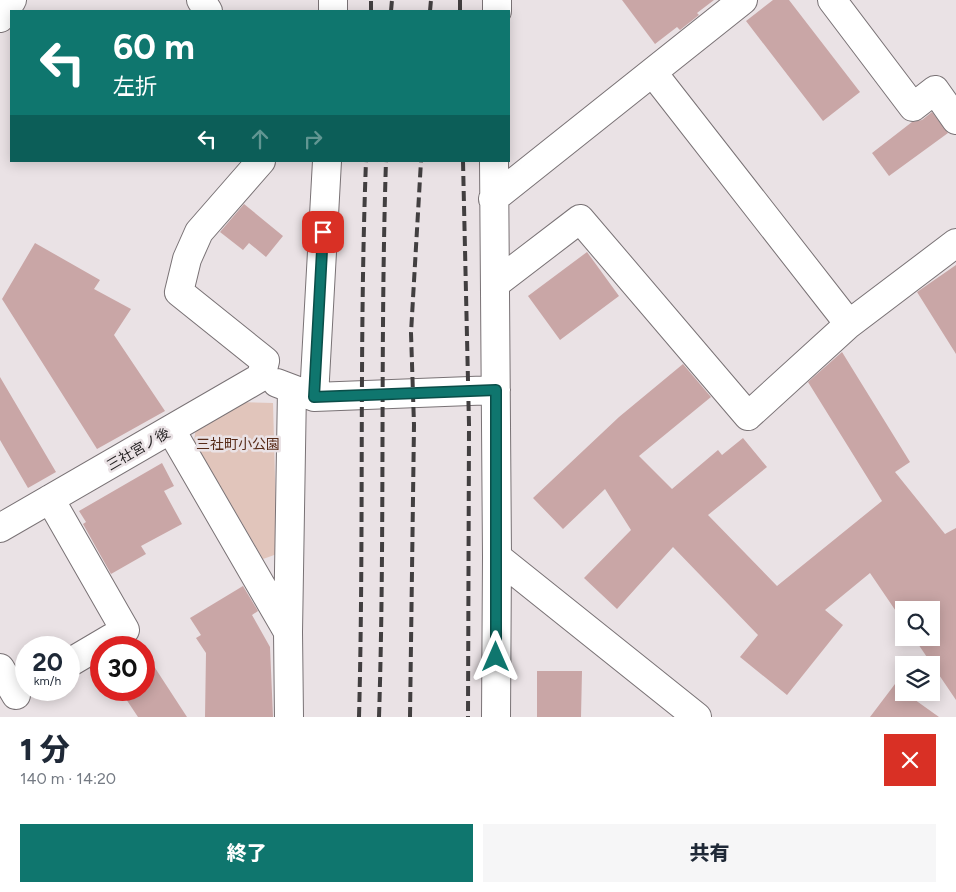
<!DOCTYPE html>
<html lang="ja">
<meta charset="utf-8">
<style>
:root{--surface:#fff;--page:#f6f6f7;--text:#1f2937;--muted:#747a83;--accent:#0f766e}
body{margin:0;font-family:Figtree,"Noto Sans JP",sans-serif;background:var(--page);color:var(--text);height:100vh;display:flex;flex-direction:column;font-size:19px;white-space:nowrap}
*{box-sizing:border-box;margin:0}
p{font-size:16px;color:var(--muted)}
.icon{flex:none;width:28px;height:28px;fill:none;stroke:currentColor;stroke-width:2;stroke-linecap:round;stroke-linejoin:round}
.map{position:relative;height:717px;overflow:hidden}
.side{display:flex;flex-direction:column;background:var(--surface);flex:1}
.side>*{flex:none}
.guide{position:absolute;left:10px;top:10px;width:500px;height:152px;border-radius:0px;box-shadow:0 2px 12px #0003;background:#0f766e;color:#fff;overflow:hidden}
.fabs{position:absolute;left:895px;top:601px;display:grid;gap:10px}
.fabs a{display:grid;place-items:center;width:45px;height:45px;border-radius:0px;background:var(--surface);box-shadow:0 2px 12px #0003;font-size:25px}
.speed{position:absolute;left:15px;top:636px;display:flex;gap:10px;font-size:25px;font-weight:700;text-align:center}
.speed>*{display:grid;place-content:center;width:65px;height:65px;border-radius:50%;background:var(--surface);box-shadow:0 2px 12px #0003;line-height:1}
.speed small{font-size:12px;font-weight:400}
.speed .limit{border:8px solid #d22;background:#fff;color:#111}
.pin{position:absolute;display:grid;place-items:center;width:42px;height:42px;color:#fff;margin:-21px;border-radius:10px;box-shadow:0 2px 8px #0006}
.me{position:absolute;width:55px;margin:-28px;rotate:0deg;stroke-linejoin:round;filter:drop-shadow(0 0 4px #0008)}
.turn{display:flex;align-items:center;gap:18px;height:105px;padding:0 20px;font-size:22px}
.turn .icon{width:65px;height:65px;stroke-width:2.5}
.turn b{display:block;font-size:35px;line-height:42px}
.lanes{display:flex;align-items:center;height:48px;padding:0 20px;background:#0003;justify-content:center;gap:25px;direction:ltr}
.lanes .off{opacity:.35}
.round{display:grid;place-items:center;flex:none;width:52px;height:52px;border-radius:0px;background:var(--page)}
.head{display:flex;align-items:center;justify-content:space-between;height:85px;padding:0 20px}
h1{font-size:30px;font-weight:800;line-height:38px}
.button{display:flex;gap:10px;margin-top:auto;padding:10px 20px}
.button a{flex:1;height:58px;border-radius:0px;background:var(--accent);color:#fff;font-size:20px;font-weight:800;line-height:58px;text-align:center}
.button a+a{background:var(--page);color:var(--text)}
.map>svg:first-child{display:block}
</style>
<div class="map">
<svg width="956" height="717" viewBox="0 0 956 717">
<rect width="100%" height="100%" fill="#eae2e5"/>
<path fill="#e1c5bb" d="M234 402 273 403 277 554 263 559 194 441 196 427Z"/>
<path fill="#c9a6a6" d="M622 0H714L697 13 699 15 680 30 677 27 655 44Z
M773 0H789L860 92 823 121 746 21Z
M932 112 948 133 889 176 872 153 912 122 922 120Z
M244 204 283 236 266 257 249 243 243 250 220 232Z
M35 243 100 280 94 289 131 309 114 335 165 411 97 449 2 299Z
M587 252 619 296 560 340 528 296Z
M956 265V354L917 292Z
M842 352 910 462 895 472 945 534 956 528V700L914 638H931V610H904V623L870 573 825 610 843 625 787 695 740 657 758 635 673 547 617 609 584 578 631 530 605 489 563 529 533 498 619 417 683 364 711 397 639 456 672 489 718 450 722 455 743 438 767 467 708 515 777 586 882 501 808 382Z
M0 377 56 472 28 488 0 440Z
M162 463 174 486 164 491 182 524 141 546 146 554 111 574 83 524 86 522 79 511Z
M243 586 258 611 252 615 270 647 273 717H205L206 653 196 638 201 635 190 618Z
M144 651 187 717H138L120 690H144Z
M537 671H582L581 717H537Z
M895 684 904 692 939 717H870Z"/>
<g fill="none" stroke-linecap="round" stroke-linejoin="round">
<defs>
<path id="street" d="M201 0 208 11
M832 0 913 107 935 90 956 120
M333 11V0
M497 11V0
M0 18 12 0
M653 73 849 324 956 243
M494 161 497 557 496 717
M493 199 743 0
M495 284 580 219 748 416 849 324
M277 383 314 397 496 390
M314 397 327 161
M171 430 288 632 289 717
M50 499 125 630 69 663
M0 528 261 377 265 361 179 292 187 259 199 232 261 161
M497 557 697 717
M288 632 292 389
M0 668 16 695"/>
</defs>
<use href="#street" stroke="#797275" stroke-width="30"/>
<use href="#street" stroke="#fff" stroke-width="28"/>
<path stroke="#423f40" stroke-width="4" stroke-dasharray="10 5" stroke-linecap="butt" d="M460 0V11
M371 11V0
M391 11 392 0
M430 11 431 0
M463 161 469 425 468 717
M359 717C364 532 359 346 366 161
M379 717C385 532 380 346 386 161
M410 717 414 425 411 333 421 161"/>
</g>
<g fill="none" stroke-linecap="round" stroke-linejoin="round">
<defs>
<path id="route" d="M323 232 314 397 496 390V657"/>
</defs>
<use href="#route" stroke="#0a4d48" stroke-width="12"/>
<use href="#route" stroke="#0f766e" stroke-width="9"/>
</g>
<g text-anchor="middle" stroke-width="5" stroke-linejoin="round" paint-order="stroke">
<g font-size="14" fill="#572b18" stroke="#eae2e5">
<text x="238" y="449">三社町小公園</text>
</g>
<g font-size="14" fill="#262324" stroke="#eae2e5">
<text transform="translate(138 449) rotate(-30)" y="5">三社宮ノ後</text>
</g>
</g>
</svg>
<div class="fabs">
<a><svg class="icon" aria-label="search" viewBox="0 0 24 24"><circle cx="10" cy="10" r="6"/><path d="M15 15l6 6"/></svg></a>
<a><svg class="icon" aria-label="layers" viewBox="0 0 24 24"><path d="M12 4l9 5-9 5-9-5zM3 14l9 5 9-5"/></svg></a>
</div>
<div class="speed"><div>20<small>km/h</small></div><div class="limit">30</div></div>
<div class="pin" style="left:323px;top:232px;background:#d93025"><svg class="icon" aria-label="arrive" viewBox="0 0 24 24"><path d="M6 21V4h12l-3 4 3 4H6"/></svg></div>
<svg class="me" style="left:496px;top:657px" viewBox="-20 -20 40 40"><path d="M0-17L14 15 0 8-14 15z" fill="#0f766e" stroke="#fff" stroke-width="4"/></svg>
<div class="guide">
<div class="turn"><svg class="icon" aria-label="left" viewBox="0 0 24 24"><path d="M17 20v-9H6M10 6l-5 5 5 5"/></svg><div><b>60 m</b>左折</div></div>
<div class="lanes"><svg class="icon" aria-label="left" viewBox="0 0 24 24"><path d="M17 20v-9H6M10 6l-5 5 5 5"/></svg><svg class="icon off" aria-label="ahead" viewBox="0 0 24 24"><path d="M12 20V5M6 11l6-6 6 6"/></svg><svg class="icon off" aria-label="right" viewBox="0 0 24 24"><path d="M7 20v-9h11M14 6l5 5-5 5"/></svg></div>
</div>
</div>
<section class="side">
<div class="head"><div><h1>1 分</h1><p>140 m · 14:20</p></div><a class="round" style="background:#d93025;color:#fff"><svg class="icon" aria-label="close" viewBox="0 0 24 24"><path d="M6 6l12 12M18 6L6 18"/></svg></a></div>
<div class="button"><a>終了</a><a>共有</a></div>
</section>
